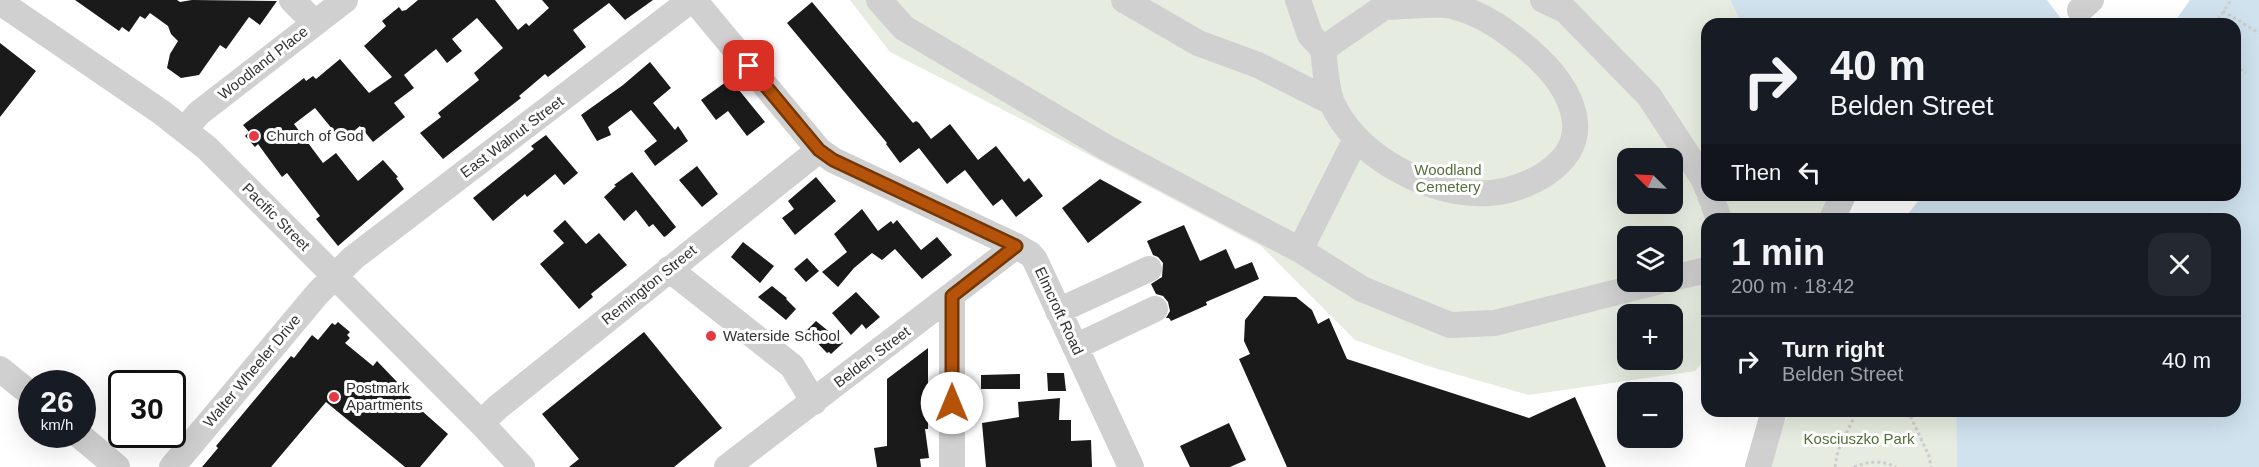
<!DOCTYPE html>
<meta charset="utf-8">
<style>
:root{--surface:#171b24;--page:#242831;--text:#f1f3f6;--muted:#9ea1a6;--line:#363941}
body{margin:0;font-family:Arial,sans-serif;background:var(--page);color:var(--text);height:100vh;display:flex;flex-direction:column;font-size:22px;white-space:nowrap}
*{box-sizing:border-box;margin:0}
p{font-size:20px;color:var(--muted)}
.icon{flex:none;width:33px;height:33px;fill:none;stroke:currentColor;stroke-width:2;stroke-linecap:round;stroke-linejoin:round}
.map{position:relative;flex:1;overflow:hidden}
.panel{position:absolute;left:1701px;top:213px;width:540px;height:204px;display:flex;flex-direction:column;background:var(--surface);border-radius:18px;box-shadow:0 6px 24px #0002}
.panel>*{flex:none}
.top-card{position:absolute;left:1701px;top:18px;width:540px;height:183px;border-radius:18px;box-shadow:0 6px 24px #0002;background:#171b24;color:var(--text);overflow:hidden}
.needle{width:39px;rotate:294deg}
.fabs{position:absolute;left:1617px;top:148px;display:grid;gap:12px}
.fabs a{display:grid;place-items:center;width:66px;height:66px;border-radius:12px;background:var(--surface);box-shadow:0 6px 24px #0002;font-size:30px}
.speed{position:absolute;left:18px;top:370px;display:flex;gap:12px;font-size:30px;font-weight:700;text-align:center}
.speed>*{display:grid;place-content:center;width:78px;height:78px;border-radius:50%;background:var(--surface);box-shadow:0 6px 24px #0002;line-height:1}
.speed small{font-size:15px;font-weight:400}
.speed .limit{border:3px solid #111;border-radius:9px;background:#fff;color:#111}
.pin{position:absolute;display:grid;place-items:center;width:51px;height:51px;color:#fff;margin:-26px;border-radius:12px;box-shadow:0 3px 9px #0006}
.me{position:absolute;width:66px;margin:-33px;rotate:0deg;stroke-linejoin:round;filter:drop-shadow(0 0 4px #0008)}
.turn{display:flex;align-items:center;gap:21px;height:126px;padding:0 30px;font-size:27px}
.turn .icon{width:78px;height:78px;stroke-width:2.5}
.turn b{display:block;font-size:42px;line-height:51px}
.then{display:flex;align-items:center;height:57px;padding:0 30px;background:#0003;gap:12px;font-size:22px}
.round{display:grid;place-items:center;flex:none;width:63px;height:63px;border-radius:18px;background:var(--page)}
.overview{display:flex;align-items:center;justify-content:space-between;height:102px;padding:0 30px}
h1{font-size:36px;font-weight:800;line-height:45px}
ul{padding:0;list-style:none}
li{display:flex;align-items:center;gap:18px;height:90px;padding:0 30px;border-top:2px solid var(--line)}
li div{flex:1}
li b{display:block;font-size:22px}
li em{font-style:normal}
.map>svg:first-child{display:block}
</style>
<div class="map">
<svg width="2259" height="467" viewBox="0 0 2259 467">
<rect width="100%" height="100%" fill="#fff"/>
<path fill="#e6ecdf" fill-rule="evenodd" d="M850 0H1730L1742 24H1707V195H1836L1829 219H1707V358L1695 371 1529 395 1431 367 1355 340 1261 246 1027 122 890 52ZM1628 159H1672V204H1628ZM1628 237H1672V282H1628ZM1628 315H1672V360H1628Z
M1791 411H1956L1957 467H1761L1767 451Z"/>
<path fill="#cfe2ee" d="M1730 0H2047L2065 24H1742Z
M2190 0H2259V467H1957L1956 411H2235V219H1904L1923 195H2235V24H2173Z"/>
<path fill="#1a1a1a" d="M75 0H177L180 2 192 0 277 1 260 25 249 17 226 49 220 45 199 75 181 78 167 68 170 54 178 41 171 34 168 26 150 13 145 19 140 16 129 32 122 27 119 31Z
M418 0H495L518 30 526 23 529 26 549 8 542 0H653L625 20 609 3 573 30 586 47 548 77 545 74 519 96 521 98 443 159 420 133 441 117 438 113 479 80 474 73 503 48 477 18 452 39 462 51 447 63 436 49 404 75 414 88 394 103 405 117 373 142 360 126 342 141 315 108 294 124 323 163 336 153 358 181 383 160 398 177 396 178 404 189 338 246 316 219 320 216 287 173 282 177 258 144 255 147 245 136 249 132 243 125 304 78 306 81 313 76 316 79 340 59 369 93 392 77 364 46 386 26 382 21 399 7 402 11 406 10Z
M812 2 913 123 916 121 919 123 931 139 950 124 978 160 996 146 1024 182 1029 178 1043 196 1016 217 1002 199 993 206 965 170 947 184 919 148 900 163 886 144 887 143 787 23Z
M0 43 36 71 0 117Z
M650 62 671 88 653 103 675 130 678 126 688 141 655 166 644 151 657 141 631 110 608 127 611 135 597 141 581 115 623 85Z
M730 79 765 122 747 136 728 111 716 120 701 100Z
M546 135 578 173 564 185 555 174 527 197 525 194 493 221 473 198 534 149 531 146Z
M697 166 718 194 702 207 679 180Z
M632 172 676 227 666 236 664 237 653 224 649 227 636 210 624 221 604 197 616 186 614 185Z
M816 177 836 201 795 235 782 218 794 209 788 201Z
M1100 179 1142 202 1088 243 1062 208Z
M862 209 878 231 891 221 893 224 897 220 921 250 937 237 952 255 922 279 895 249 882 260 872 253 854 268 838 287 822 272 847 252 834 234Z
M565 220 586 244 599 233 627 265 591 294 593 297 579 309 540 264 564 243 553 231Z
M1184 225 1200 261 1226 249 1235 269 1252 262 1259 279 1206 302 1207 305 1171 321 1169 318H1166L1170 311 1168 302 1163 296 1156 294 1151 284 1162 277 1163 263 1158 257 1153 255 1147 241Z
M743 242 774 266 760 283 731 257Z
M807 258 819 271 806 282 794 269Z
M772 286 787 298 786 299 796 309 786 320 758 297Z
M856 292 880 317 866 329 862 324 851 335 832 313Z
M1264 296 1296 297 1312 310 1318 324 1329 318 1347 359 1529 418 1575 397 1606 467H1287L1239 359 1250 354 1244 341 1245 320Z
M816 321 843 343 831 354 829 352 827 353 806 331Z
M338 322 350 332 347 335 350 338 345 343 373 366 377 361 399 384 397 386 415 400 413 403 448 434 420 467H405L326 402 271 467H202L218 448 216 446 291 356 294 358 312 335 318 340 332 323 335 325Z
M644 332 722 428 674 467H569L579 459 542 414Z
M928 348V429H925L929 458 920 459 921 467H877L874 448 887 446V379Z
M1047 373H1064L1066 391H1048Z
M1020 374V389H981V375Z
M1060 398 1059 420H1071V441L1091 440 1092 467H986L982 423 1019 417 1018 402Z
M1229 423 1246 460 1230 467H1190L1180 446Z"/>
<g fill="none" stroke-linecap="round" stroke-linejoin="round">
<path stroke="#cdcdcd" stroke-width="3" stroke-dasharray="3 3" stroke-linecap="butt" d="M2223 11 2259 33
M2215 24 2231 0
M2235 66 2246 73
M1908 411 1929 456 1931 467
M1835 467 1838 451 1857 411
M1854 467C1869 461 1881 460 1896 467"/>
<path stroke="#d0d0d0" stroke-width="26" d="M292 0 315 23
M694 0 819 150 833 160 1016 246 1030 254 1035 260 1131 467
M879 0 904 28 1107 148 1300 250 1362 289 1450 325 1495 323 1657 282
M1124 0 1198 43 1258 65 1331 102
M1298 0 1310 35 1323 49
M1543 0 1565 10 1649 96 1704 180 1707 188
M0 2 161 112 207 148 481 423 522 467
M1425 5C1434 5 1444 4 1452 6 1484 13 1514 36 1537 57 1555 74 1573 97 1575 123 1579 165 1524 191 1489 193 1452 195 1420 183 1390 165 1366 150 1344 129 1332 103 1326 89 1325 64 1323 49L1384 7Z
M2080 10 2091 0
M185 129 199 113 345 0
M1710 195 1719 219
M1832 219 1843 195
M1300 250 1356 139
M669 269 792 366 814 402
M1672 278 1707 270
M1058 311 1149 269
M1075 347 1155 309
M0 369 32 395
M481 423 498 407 819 150
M79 435 117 467
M172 467 318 293 353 258 691 0
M727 467 1016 246
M952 467V295
M1758 467 1774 411"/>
</g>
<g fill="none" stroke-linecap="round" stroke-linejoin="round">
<defs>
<path id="route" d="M749 66 819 150 833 160 1016 246 952 296V403"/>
</defs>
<use href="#route" stroke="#753606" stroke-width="15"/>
<use href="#route" stroke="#b45309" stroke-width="10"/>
</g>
<g fill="#e63946" stroke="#fff" stroke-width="2">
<circle cx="254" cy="136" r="6"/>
<circle cx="711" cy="336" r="6"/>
<circle cx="334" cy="397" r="6"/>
</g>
<g text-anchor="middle" stroke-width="6" stroke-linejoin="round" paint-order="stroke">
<g font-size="15" fill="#333" stroke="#fff">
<text transform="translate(263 63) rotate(-38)" y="5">Woodland Place</text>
<text transform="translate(512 137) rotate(-37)" y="5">East Walnut Street</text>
<text transform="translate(276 217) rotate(45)" y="5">Pacific Street</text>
<text transform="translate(649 285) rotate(-39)" y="5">Remington Street</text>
<text transform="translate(1059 311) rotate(65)" y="5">Elmcroft Road</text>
<text transform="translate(872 357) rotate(-37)" y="5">Belden Street</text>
<text transform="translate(252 371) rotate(-50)" y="5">Walter Wheeler Drive</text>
</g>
<g font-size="15" fill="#333" stroke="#fff" text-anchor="start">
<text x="266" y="141">Church of God</text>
<text x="723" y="341">Waterside School</text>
<text x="346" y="393">Postmark<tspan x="346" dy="17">Apartments</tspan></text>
</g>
<g font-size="15" fill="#56703f" stroke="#fff">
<text x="1448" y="175">Woodland<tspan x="1448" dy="17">Cemetery</tspan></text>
<text x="1859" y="444">Kosciuszko Park</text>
</g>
</g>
</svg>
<div class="fabs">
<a><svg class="needle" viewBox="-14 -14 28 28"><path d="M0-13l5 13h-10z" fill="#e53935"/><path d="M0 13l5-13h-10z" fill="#9ea1a6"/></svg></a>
<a><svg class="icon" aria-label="layers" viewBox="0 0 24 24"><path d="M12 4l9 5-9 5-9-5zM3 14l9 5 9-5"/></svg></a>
<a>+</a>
<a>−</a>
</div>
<div class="speed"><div>26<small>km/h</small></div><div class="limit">30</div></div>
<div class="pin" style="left:749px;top:66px;background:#d93025"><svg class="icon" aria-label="arrive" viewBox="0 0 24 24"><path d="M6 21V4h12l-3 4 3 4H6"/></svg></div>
<svg class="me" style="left:952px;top:403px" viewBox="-20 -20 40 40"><circle r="19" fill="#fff"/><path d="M0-13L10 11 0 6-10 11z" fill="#b45309"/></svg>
<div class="top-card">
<div class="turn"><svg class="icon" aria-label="right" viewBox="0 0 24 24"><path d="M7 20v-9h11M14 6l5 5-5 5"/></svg><div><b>40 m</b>Belden Street</div></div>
<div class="then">Then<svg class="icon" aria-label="left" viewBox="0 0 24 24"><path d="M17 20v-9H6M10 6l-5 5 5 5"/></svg></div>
</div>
<section class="panel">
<div class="overview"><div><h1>1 min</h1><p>200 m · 18:42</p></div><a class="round"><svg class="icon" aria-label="close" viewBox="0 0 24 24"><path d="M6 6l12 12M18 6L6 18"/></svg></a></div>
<ul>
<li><svg class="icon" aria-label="right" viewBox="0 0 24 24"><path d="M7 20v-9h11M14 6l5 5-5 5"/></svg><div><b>Turn right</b><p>Belden Street</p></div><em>40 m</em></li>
</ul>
</section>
</div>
